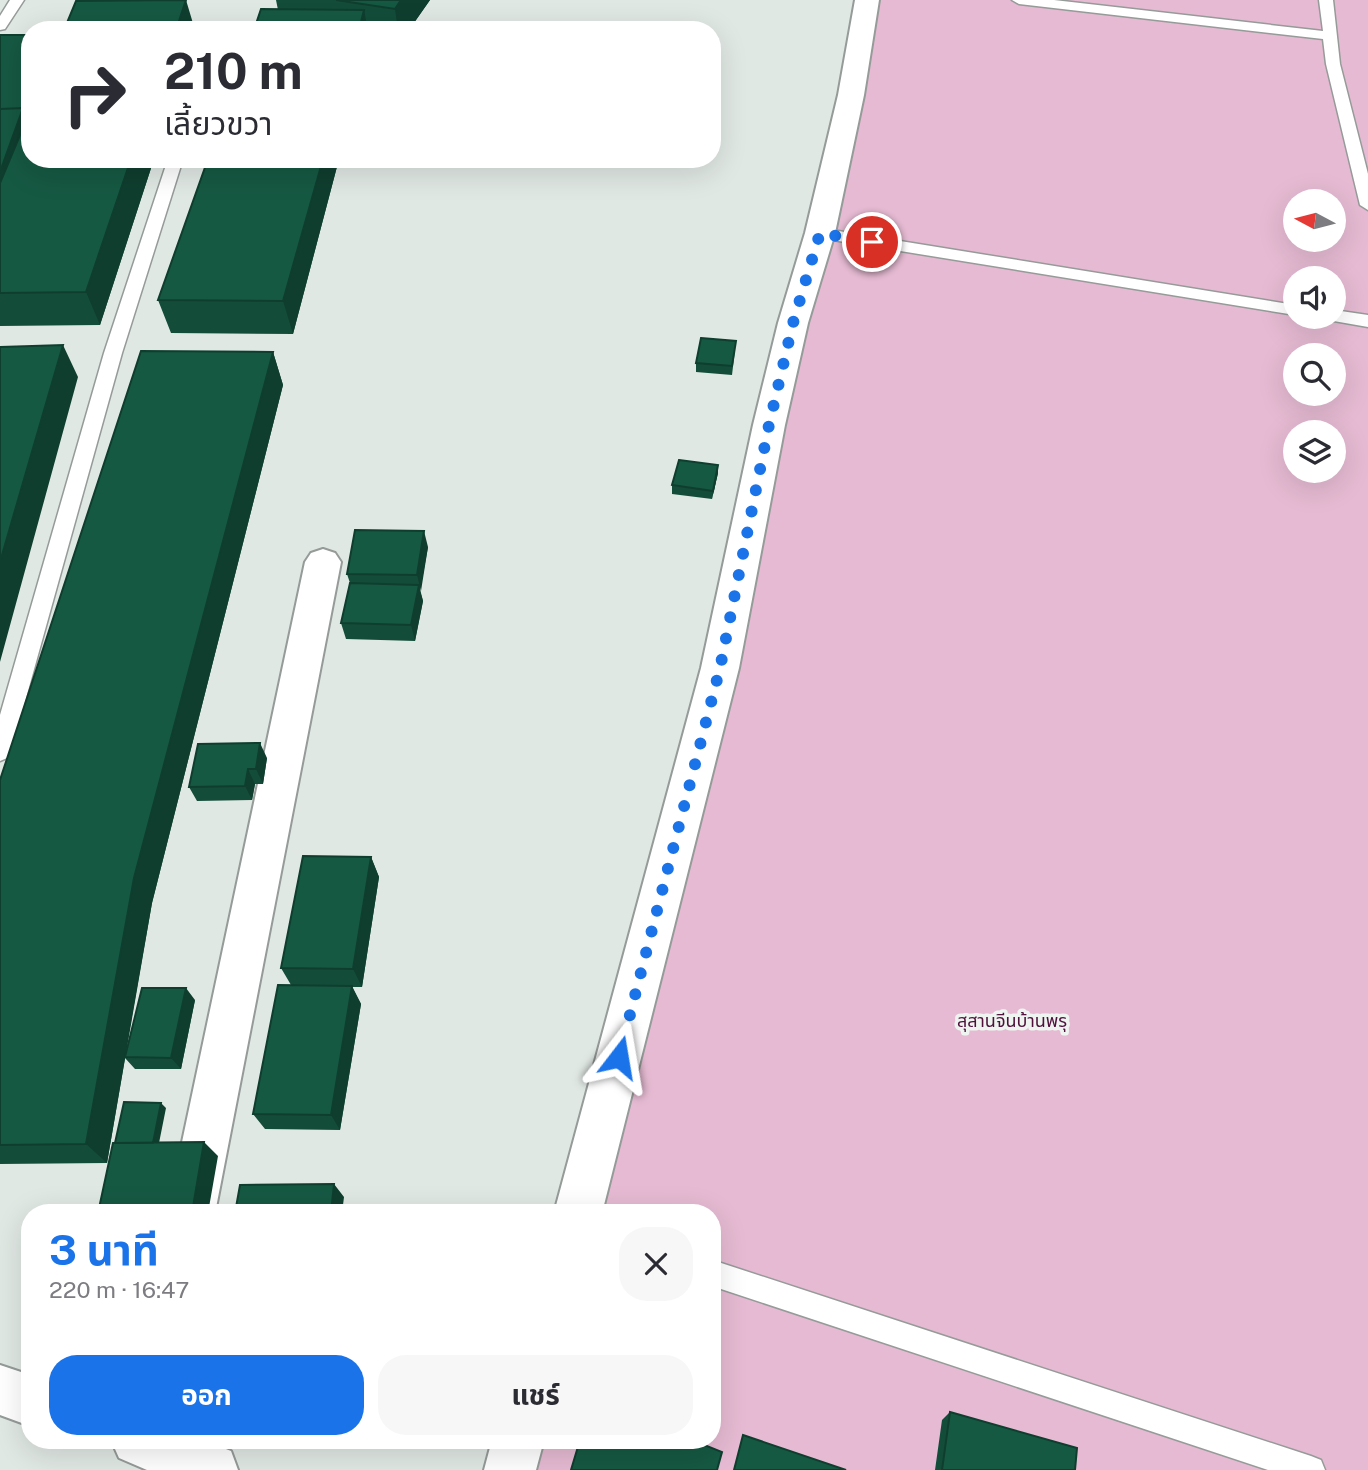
<!DOCTYPE html>
<html lang="th">
<meta charset="utf-8">
<style>
:root{--surface:#fff;--page:#f7f7f7;--text:#2b2b33;--muted:#7c7c81;--accent:#1a73e8}
body{margin:0;font-family:"Public Sans","Noto Sans Thai",sans-serif;background:var(--page);color:var(--text);height:100vh;display:flex;flex-direction:column;font-size:26px;white-space:nowrap}
*{box-sizing:border-box;margin:0}
p{font-size:23px;color:var(--muted)}
.icon{flex:none;width:38px;height:38px;fill:none;stroke:currentColor;stroke-width:2;stroke-linecap:round;stroke-linejoin:round}
.map{position:relative;flex:1;overflow:hidden}
.side{position:absolute;left:21px;top:1204px;width:700px;height:245px;display:flex;flex-direction:column;background:var(--surface);border-radius:28px;box-shadow:0 7px 28px #0002}
.side>*{flex:none}
.banner{position:absolute;left:21px;top:21px;width:700px;height:147px;border-radius:28px;box-shadow:0 7px 28px #0002;background:#fff;color:var(--text);overflow:hidden}
.needle{width:46px;rotate:277deg}
.fabs{position:absolute;left:1283px;top:189px;display:grid;gap:14px}
.fabs a{display:grid;place-items:center;width:63px;height:63px;border-radius:50%;background:var(--surface);box-shadow:0 7px 28px #0002;font-size:35px}
.pin{position:absolute;display:grid;place-items:center;width:60px;height:60px;color:#fff;margin:-30px;border:4px solid #fff;border-radius:50%;box-shadow:0 2px 7px #0007}
.me{position:absolute;width:77px;margin:-38px;rotate:14deg;stroke-linejoin:round;filter:drop-shadow(0 0 5px #0008)}
.turn{display:flex;align-items:center;gap:24px;height:147px;padding:0 28px;font-size:32px}
.turn .icon{width:91px;height:91px;stroke-width:2.5}
.turn b{display:block;font-size:49px;line-height:60px}
.round{display:grid;place-items:center;flex:none;width:74px;height:74px;border-radius:28px;background:var(--page)}
.headline{display:flex;align-items:center;justify-content:space-between;height:119px;padding:0 28px}
h1{font-size:42px;font-weight:700;line-height:52px;color:var(--accent)}
.primary-button{display:flex;gap:14px;margin-top:auto;padding:14px 28px}
.primary-button a{flex:1;height:80px;border-radius:28px;background:var(--accent);color:#fff;font-size:28px;font-weight:700;line-height:80px;text-align:center}
.primary-button a+a{background:var(--page);color:var(--text)}
.map>svg:first-child{display:block}
</style>
<div class="map">
<svg width="1368" height="1470" viewBox="0 0 1368 1470">
<rect width="100%" height="100%" fill="#e0e8e4"/>
<path fill="#e5bad2" fill-rule="evenodd" d="M877 0H1368V1470H532L540 1440H712V1213H597ZM1295 201H1334V240H1295ZM1295 278H1334V317H1295ZM1295 355H1334V394H1295ZM1295 432H1334V471H1295Z"/>
<g fill="none" stroke-linecap="round" stroke-linejoin="round">
<defs>
<path id="lane" d="M10 0H24L5 29 0 30V16Z
M1012 0H1054L1323 31 1319 0H1333L1340 64 1368 174V210L1360 205 1326 64 1323 39 1019 4Z
M168 159H183L122 353 11 752 7 758 0 761V715L104 353Z
M820 228 1295 305V315L814 237 812 233Z
M1334 310 1368 315V327L1328 320 1326 317H1334Z
M712 1260 1311 1456 1321 1460 1325 1470H1268L712 1286Z"/>
<path id="street" d="M855 0H879L864 95 835 233 808 323 785 425 739 668 602 1213H554L701 668 753 425 778 323 805 233 838 95Z
M323 549 335 553 341 562 215 1213H167L305 562 311 553Z
M492 1440H544L536 1470H484Z"/>
<path id="highway" d="M0 1365 30 1375V1426L0 1415Z
M111 1440H203L231 1451 238 1470H147L119 1458Z"/>
</defs>
<use href="#lane" stroke="#959b98" stroke-width="3"/>
<use href="#street" stroke="#959b98" stroke-width="4"/>
<use href="#highway" stroke="#959b98" stroke-width="4"/>
<use href="#lane" fill="#fff" fill-rule="evenodd"/>
<use href="#street" fill="#fff" fill-rule="evenodd"/>
<use href="#highway" fill="#fff" fill-rule="evenodd"/>
</g>
<path fill="#134d3a" d="M276 0H430L409 30H254L278 10Z
M0 35H30V159H154L100 325 0 326Z
M339 159 293 334 171 333 158 300Z
M735 350 732 375 696 372V363Z
M273 352 283 385 152 903 126 1050 195 1000 181 1069H135L125 1058 107 1163 0 1164V780Z
M718 473 712 499 672 494V485Z
M428 547 420 591 423 601 415 641 346 639 341 623 350 583 347 574Z
M267 758 263 784H255L252 800 197 801 189 787Z
M371 857 379 877 362 987H352L361 1004 340 1130 265 1129 253 1114 291 985 281 968Z
M950 1412 1075 1470H935L942 1420Z"/>
<path fill="#0f3e2f" d="M186 0 195 30H176Z
M401 0H430L409 30H398L395 9Z
M364 10 368 30H359Z
M23 108 30 124 0 249V172Z
M131 159H154L100 325 86 292Z
M323 159H339L293 334 283 301Z
M63 345 78 377 0 662V562Z
M273 352 283 385 152 903 107 1163 86 1144 134 878Z
M718 465V473L712 499 713 491Z
M424 531 428 547 421 591 417 575Z
M419 585 423 601 415 641 411 625Z
M260 743 267 758 263 784 256 769Z
M248 769 255 784 252 800 245 786Z
M371 857 379 877 362 987 353 969Z
M352 986 361 1004 340 1130 331 1115Z
M186 988 195 1000 181 1069 171 1058Z
M161 1103 166 1108 158 1148 153 1143Z
M204 1142 218 1156 208 1213H192Z
M334 1184 344 1197 342 1213H331Z"/>
<path fill="#165943" stroke="#0f3e2f" stroke-width="2" d="M186 0 176 30H64L76 1Z
M336 0H401L395 9Z
M261 9 364 10 359 30H254Z
M0 35H30L29 112H25L23 108 0 109Z
M23 108 0 172V109Z
M30 111V159H131L86 292 0 293V183Z
M208 159H323L283 301 158 300Z
M701 338 736 341 732 366 696 363Z
M63 345 0 562V347Z
M141 351 273 352 134 878 86 1144 0 1145V780Z
M679 460 718 465 713 491 672 485Z
M355 530 424 531 417 575 347 574Z
M350 583 419 585 411 625 341 623Z
M260 743 256 769H248L245 786 189 787 198 744Z
M303 856 371 857 353 969 281 968Z
M278 985 352 986 331 1115 253 1114Z
M142 988H186L171 1058 125 1057Z
M124 1102 161 1103 153 1143H115Z
M204 1142 192 1213H98L113 1143Z
M334 1184 331 1213H235L240 1185Z
M950 1412 1077 1448 1075 1470H942Z
M743 1435 846 1470H734Z
M580 1440H692L722 1452 717 1470H571Z"/>
<g fill="none" stroke-linecap="round" stroke-linejoin="round">
<path stroke="#1a73e8" stroke-width="12" stroke-dasharray="0 21.6" d="M619 1057 720 668 769 425 793 323 820 233 872 242"/>
</g>
<g text-anchor="middle" stroke-width="7" stroke-linejoin="round" paint-order="stroke">
<g font-size="18" fill="#50103b" stroke="#eef5f1">
<text x="1012" y="1027">สุสานจีนบ้านพรุ</text>
</g>
</g>
</svg>
<div class="fabs">
<a><svg class="needle" viewBox="-14 -14 28 28"><path d="M0-13l5 13h-10z" fill="#e53935"/><path d="M0 13l5-13h-10z" fill="#7c7c81"/></svg></a>
<a><svg class="icon" aria-label="sound" viewBox="0 0 24 24"><path d="M4 9h4l5-4v14l-5-4H4zM17 9q2 3 0 6"/></svg></a>
<a><svg class="icon" aria-label="search" viewBox="0 0 24 24"><circle cx="10" cy="10" r="6"/><path d="M15 15l6 6"/></svg></a>
<a><svg class="icon" aria-label="layers" viewBox="0 0 24 24"><path d="M12 4l9 5-9 5-9-5zM3 14l9 5 9-5"/></svg></a>
</div>
<div class="pin" style="left:872px;top:242px;background:#d93025"><svg class="icon" aria-label="arrive" viewBox="0 0 24 24"><path d="M6 21V4h12l-3 4 3 4H6"/></svg></div>
<svg class="me" style="left:619px;top:1057px" viewBox="-20 -20 40 40"><path d="M0-17L14 15 0 8-14 15z" fill="#1a73e8" stroke="#fff" stroke-width="4"/></svg>
<div class="banner">
<div class="turn"><svg class="icon" aria-label="right" viewBox="0 0 24 24"><path d="M7 20v-9h11M14 6l5 5-5 5"/></svg><div><b>210 m</b>เลี้ยวขวา</div></div>
</div>
<section class="side">
<div class="headline"><div><h1>3 นาที</h1><p>220 m · 16:47</p></div><a class="round"><svg class="icon" aria-label="close" viewBox="0 0 24 24"><path d="M6 6l12 12M18 6L6 18"/></svg></a></div>
<div class="primary-button"><a>ออก</a><a>แชร์</a></div>
</section>
</div>
